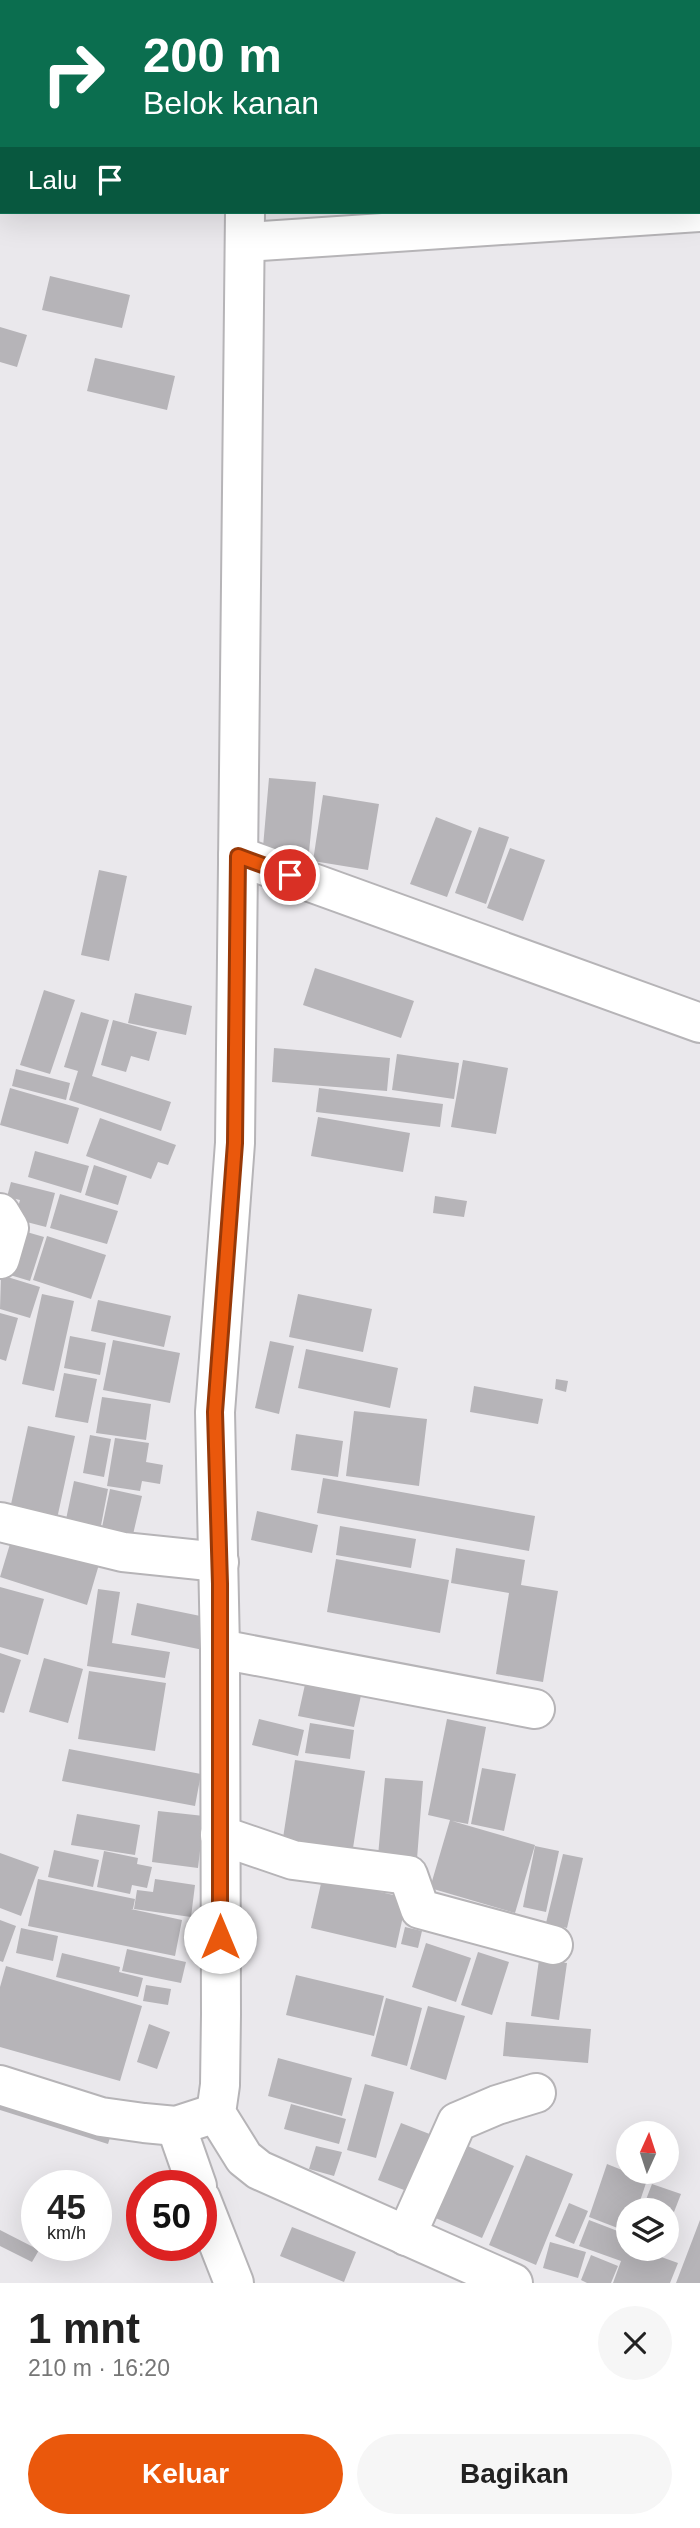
<!DOCTYPE html>
<html lang="id">
<meta charset="utf-8">
<style>
:root{--surface:#fff;--page:#f6f6f6;--text:#222;--muted:#767676;--accent:#ea580c}
body{margin:0;font-family:Helvetica,sans-serif;background:var(--page);color:var(--text);height:100vh;display:flex;flex-direction:column;font-size:26px;white-space:nowrap}
*{box-sizing:border-box;margin:0}
p{font-size:23px;color:var(--muted)}
.icon{flex:none;width:38px;height:38px;fill:none;stroke:currentColor;stroke-width:2;stroke-linecap:round;stroke-linejoin:round}
.map{position:relative;height:2283px;overflow:hidden}
.sheet{display:flex;flex-direction:column;background:var(--surface);flex:1}
.sheet>*{flex:none}
.hud{position:absolute;left:0px;top:0px;width:700px;height:214px;box-shadow:0 7px 28px #0002;background:#0b6e4f;color:#fff;overflow:hidden}
.needle{width:46px;rotate:3deg}
.fabs{position:absolute;left:616px;top:2121px;display:grid;gap:14px}
.fabs a{display:grid;place-items:center;width:63px;height:63px;border-radius:50%;background:var(--surface);box-shadow:0 7px 28px #0002;font-size:35px}
.speed{position:absolute;left:21px;top:2170px;display:flex;gap:14px;font-size:35px;font-weight:700;text-align:center}
.speed>*{display:grid;place-content:center;width:91px;height:91px;border-radius:50%;background:var(--surface);box-shadow:0 7px 28px #0002;line-height:1}
.speed small{font-size:18px;font-weight:400}
.speed .limit{border:10px solid #d22;background:#fff;color:#111}
.pin{position:absolute;display:grid;place-items:center;width:60px;height:60px;color:#fff;margin:-30px;border:4px solid #fff;border-radius:50%;box-shadow:0 2px 7px #0007}
.me{position:absolute;width:77px;margin:-38px;rotate:0deg;stroke-linejoin:round;filter:drop-shadow(0 0 5px #0008)}
.turn{display:flex;align-items:center;gap:24px;height:147px;padding:0 28px;font-size:32px}
.turn .icon{width:91px;height:91px;stroke-width:2.5}
.turn b{display:block;font-size:49px;line-height:60px}
.then{display:flex;align-items:center;height:66px;padding:0 28px;background:#0003;gap:14px;font-size:26px}
.round{display:grid;place-items:center;flex:none;width:74px;height:74px;border-radius:37px;background:var(--page)}
.summary{display:flex;align-items:center;justify-content:space-between;height:119px;padding:0 28px}
h1{font-size:42px;font-weight:700;line-height:52px}
.cta{display:flex;gap:14px;margin-top:auto;padding:14px 28px}
.cta a{flex:1;height:80px;border-radius:42px;background:var(--accent);color:#fff;font-size:28px;font-weight:700;line-height:80px;text-align:center}
.cta a+a{background:var(--page);color:var(--text)}
.map>svg:first-child{display:block}
</style>
<div class="map">
<svg width="700" height="2283" viewBox="0 0 700 2283">
<rect width="100%" height="100%" fill="#eae8ec"/>
<path fill="#b6b4b8" d="M50 276 130 295 122 328 42 310Z
M0 327 27 335 17 367 0 362Z
M95 358 175 376 167 410 87 391Z
M269 778 316 782 309 852 263 847Z
M323 795 379 804 368 870 313 861Z
M436 817 472 831 447 897 410 884Z
M479 827 509 837 486 904 455 893Z
M510 848 545 860 523 921 487 908Z
M99 870 127 876 109 961 81 955Z
M315 968 414 1001 401 1038 303 1005Z
M44 990 75 1000 50 1074 20 1065Z
M135 993 192 1006 186 1035 128 1023Z
M81 1012 109 1020 92 1076 171 1102 161 1131 69 1100 78 1071 64 1067Z
M113 1020 157 1032 149 1061 131 1056 126 1072 101 1065Z
M274 1048 390 1058 387 1091 272 1082Z
M397 1054 459 1063 454 1099 392 1090Z
M463 1060 508 1068 496 1134 451 1127Z
M16 1069 70 1083 66 1100 12 1086Z
M10 1088 79 1108 68 1144 0 1125Z
M319 1088 443 1104 440 1127 316 1112Z
M318 1117 410 1133 403 1172 311 1156Z
M100 1118 176 1145 168 1165 158 1162 151 1179 86 1156Z
M35 1151 89 1166 81 1193 28 1177Z
M94 1165 127 1176 118 1205 85 1195Z
M11 1182 55 1193 46 1227 15 1219 20 1200 7 1197Z
M60 1194 118 1211 107 1244 50 1228Z
M435 1196 467 1201 464 1217 433 1213Z
M13 1228 44 1237 30 1281 0 1272Z
M47 1236 106 1255 91 1299 33 1280Z
M1 1275 40 1287 30 1318 0 1309Z
M42 1294 74 1301 54 1391 22 1384Z
M298 1294 372 1309 363 1352 289 1337Z
M98 1300 171 1316 164 1347 91 1331Z
M0 1313 18 1318 6 1361 0 1359Z
M70 1336 106 1343 100 1375 64 1368Z
M113 1340 180 1353 170 1403 103 1390Z
M270 1341 294 1346 279 1414 255 1408Z
M306 1349 398 1368 390 1408 298 1388Z
M64 1373 97 1379 88 1423 55 1417Z
M556 1379 568 1381 566 1392 555 1389Z
M474 1386 543 1399 538 1424 470 1412Z
M102 1397 151 1404 146 1440 96 1433Z
M354 1411 427 1419 419 1486 346 1476Z
M28 1426 75 1436 55 1528 8 1518Z
M296 1434 343 1441 338 1477 291 1470Z
M90 1435 111 1439 104 1477 83 1473Z
M115 1438 149 1443 146 1462 163 1465 160 1484 142 1481 140 1491 107 1486Z
M323 1478 535 1516 529 1551 317 1513Z
M74 1481 108 1489 99 1536 64 1529Z
M110 1489 142 1496 131 1543 100 1537Z
M257 1511 318 1525 312 1553 251 1540Z
M340 1526 416 1539 411 1568 336 1555Z
M13 1534 100 1561 87 1605 0 1577Z
M456 1548 525 1560 521 1585 558 1591 543 1682 496 1674 509 1593 451 1583Z
M336 1559 449 1580 440 1633 327 1612Z
M0 1587 44 1599 28 1655 0 1647Z
M98 1589 120 1592 112 1643 170 1652 165 1678 87 1666Z
M137 1603 215 1619 208 1651 131 1635Z
M0 1653 21 1660 4 1713 0 1712Z
M44 1658 83 1669 68 1723 29 1712Z
M89 1671 166 1683 155 1751 78 1739Z
M306 1680 362 1691 354 1727 298 1716Z
M259 1719 304 1730 298 1756 252 1745Z
M447 1719 486 1727 468 1824 452 1821 535 1845 515 1913 430 1888 450 1820 428 1815Z
M310 1723 354 1730 350 1759 305 1753Z
M69 1749 201 1774 195 1806 62 1781Z
M295 1760 365 1771 353 1848 283 1838Z
M482 1768 516 1774 504 1831 471 1824Z
M385 1778 423 1781 417 1859 378 1856Z
M158 1811 204 1816 198 1868 152 1862Z
M77 1814 140 1825 135 1855 71 1845Z
M535 1846 559 1851 546 1912 523 1907Z
M54 1850 99 1860 93 1887 48 1877Z
M104 1851 138 1858 137 1864 152 1867 147 1888 132 1885 130 1894 97 1887Z
M0 1853 39 1867 21 1916 0 1908Z
M563 1854 583 1858 567 1928 546 1923Z
M38 1879 135 1899 133 1909H131L182 1920 175 1956 28 1926Z
M155 1879 195 1885 191 1917 134 1909 137 1890 153 1892Z
M322 1879 407 1898 396 1948 311 1928Z
M0 1920 16 1926 3 1962 0 1961Z
M405 1927 422 1931 418 1948 401 1944Z
M21 1928 58 1936 53 1961 16 1953Z
M426 1943 471 1958 456 2002 412 1987Z
M127 1949 186 1962 181 1983 122 1971Z
M478 1952 509 1962 492 2015 461 2005Z
M62 1953 120 1967 119 1972 143 1978 138 1997 56 1977Z
M539 1960 567 1963 559 2020 531 2016Z
M6 1966 142 2006 120 2081 0 2047V1987Z
M296 1975 384 1996 374 2036 286 2015Z
M146 1985 171 1989 168 2005 143 2001Z
M386 1998 422 2008 407 2066 371 2056Z
M428 2006 465 2016 446 2080 410 2069Z
M506 2022 591 2029 588 2063 503 2056Z
M149 2024 170 2032 157 2069 137 2062Z
M278 2058 352 2078 342 2116 268 2096Z
M365 2084 394 2092 376 2158 347 2150Z
M0 2089 114 2125 108 2144 0 2110Z
M291 2104 346 2119 339 2144 284 2129Z
M401 2123 440 2138 417 2195 378 2180Z
M456 2141 514 2166 482 2238 424 2213Z
M316 2146 342 2152 334 2176 309 2169Z
M526 2155 573 2174 536 2265 489 2245Z
M607 2164 647 2180 637 2210H628V2232L589 2217Z
M652 2184 681 2194 667 2230V2210H642Z
M569 2203 588 2211 574 2244 555 2236Z
M589 2220 628 2235V2249H639L678 2263 670 2283H613L621 2261 579 2246Z
M700 2220V2283H676Z
M292 2227 356 2252 344 2282 280 2256Z
M0 2230 39 2250 32 2262 0 2246Z
M550 2242 586 2252 578 2278 543 2268Z
M591 2255 618 2266 611 2283H587L581 2280Z"/>
<g fill="none" stroke-linecap="round" stroke-linejoin="round">
<defs>
<path id="minor" d="M238 856 700 1023
M0 1213 9 1228 0 1259
M0 1522 123 1552 219 1562
M220 1649 535 1709
M220 1835 293 1860 408 1875 420 1909 553 1945
M176 2126 197 2186
M201 2199 234 2283
M406 2236 457 2122 497 2105 536 2093"/>
<path id="tertiary" d="M246 242 700 212
M0 2085 101 2117 144 2123 176 2126 216 2113"/>
<path id="secondary" d="M241 0V2
M245 212 235 1143 215 1412 220 1649 221 2014 220 2085 216 2113 244 2158 259 2170 513 2283"/>
<path id="motorway" d="M698 8H700
M0 54 2 53
M698 127 700 126
M0 172H2"/>
</defs>
<use href="#minor" stroke="#b6b4b7" stroke-width="42"/>
<use href="#tertiary" stroke="#b6b4b7" stroke-width="42"/>
<use href="#secondary" stroke="#b6b4b7" stroke-width="42"/>
<use href="#motorway" stroke="#b6b4b7" stroke-width="42"/>
<use href="#minor" stroke="#fff" stroke-width="38"/>
<use href="#tertiary" stroke="#fff" stroke-width="38"/>
<use href="#secondary" stroke="#fff" stroke-width="38"/>
<use href="#motorway" stroke="#fff" stroke-width="38"/>
</g>
<g fill="none" stroke-linecap="round" stroke-linejoin="round">
<defs>
<path id="route" d="M220 1937V1584L215 1412 235 1143 238 856 290 875"/>
</defs>
<use href="#route" stroke="#983908" stroke-width="18"/>
<use href="#route" stroke="#ea580c" stroke-width="12"/>
</g>
</svg>
<div class="fabs">
<a><svg class="needle" viewBox="-14 -14 28 28"><path d="M0-13l5 13h-10z" fill="#e53935"/><path d="M0 13l5-13h-10z" fill="#767676"/></svg></a>
<a><svg class="icon" aria-label="layers" viewBox="0 0 24 24"><path d="M12 4l9 5-9 5-9-5zM3 14l9 5 9-5"/></svg></a>
</div>
<div class="speed"><div>45<small>km/h</small></div><div class="limit">50</div></div>
<div class="pin" style="left:290px;top:875px;background:#d93025"><svg class="icon" aria-label="arrive" viewBox="0 0 24 24"><path d="M6 21V4h12l-3 4 3 4H6"/></svg></div>
<svg class="me" style="left:220px;top:1937px" viewBox="-20 -20 40 40"><circle r="19" fill="#fff"/><path d="M0-13L10 11 0 6-10 11z" fill="#ea580c"/></svg>
<div class="hud">
<div class="turn"><svg class="icon" aria-label="right" viewBox="0 0 24 24"><path d="M7 20v-9h11M14 6l5 5-5 5"/></svg><div><b>200 m</b>Belok kanan</div></div>
<div class="then">Lalu<svg class="icon" aria-label="arrive" viewBox="0 0 24 24"><path d="M6 21V4h12l-3 4 3 4H6"/></svg></div>
</div>
</div>
<section class="sheet">
<div class="summary"><div><h1>1 mnt</h1><p>210 m · 16:20</p></div><a class="round"><svg class="icon" aria-label="close" viewBox="0 0 24 24"><path d="M6 6l12 12M18 6L6 18"/></svg></a></div>
<div class="cta"><a>Keluar</a><a>Bagikan</a></div>
</section>
